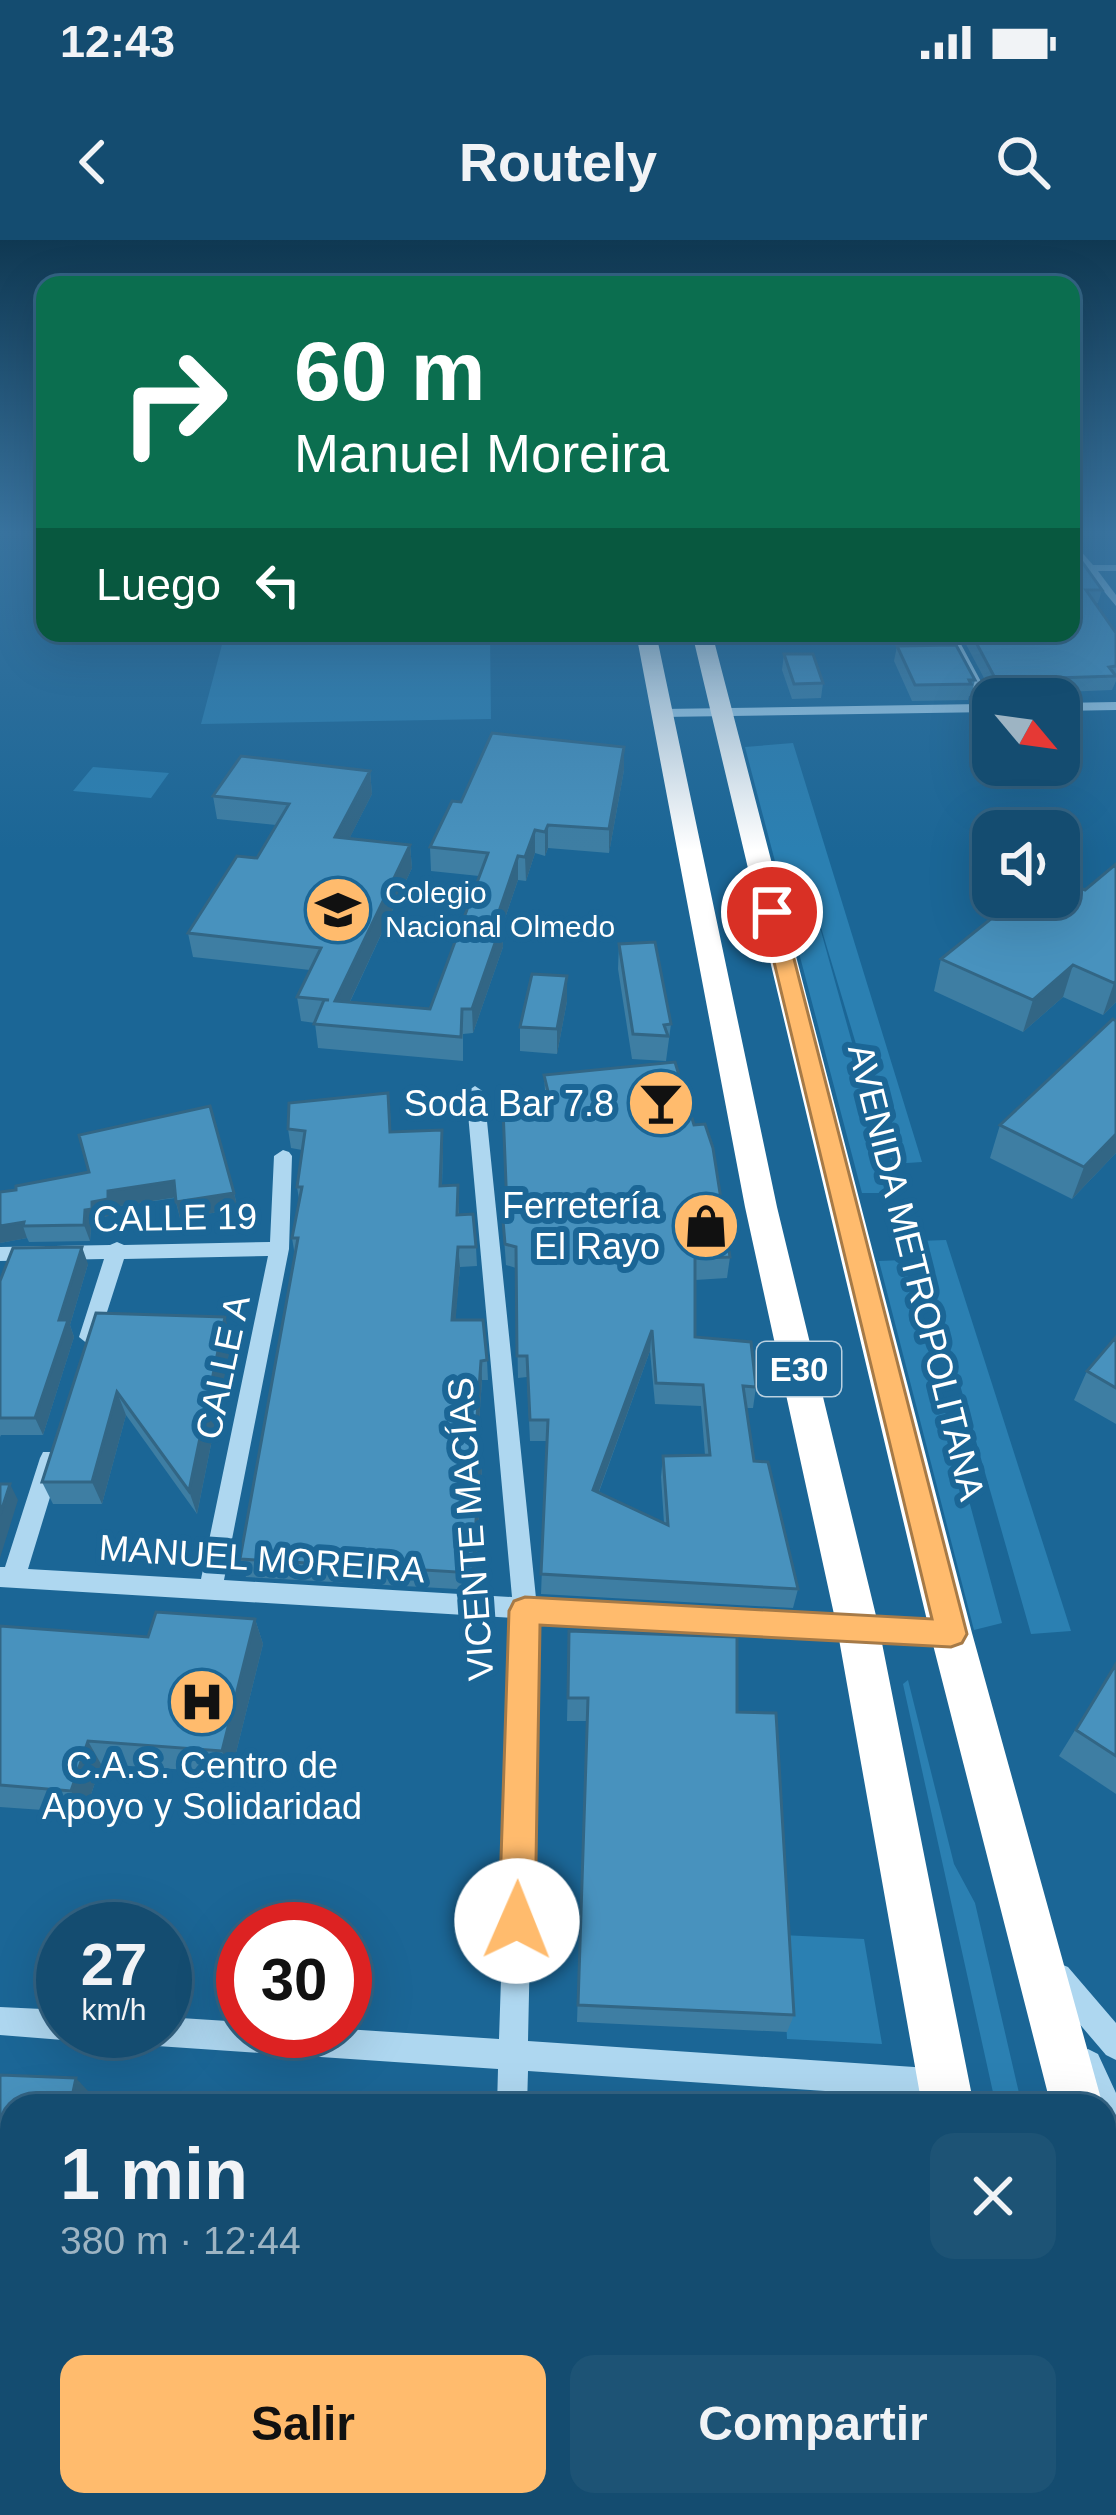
<!DOCTYPE html>
<html lang="es">
<meta charset="utf-8">
<style>
:root{--surface:#144c70;--page:#1d5375;--text:#f1f3f6;--muted:#9db4c3;--line:#336383;--accent:#ffbb6d}
body{margin:0;font-family:Arial,sans-serif;background:var(--page);color:var(--text);height:100vh;display:flex;flex-direction:column;font-size:45px;white-space:nowrap}
*{box-sizing:border-box;margin:0}
p{font-size:39px;color:var(--muted)}
.icon{flex:none;width:66px;height:66px;fill:none;stroke:currentColor;stroke-width:2;stroke-linecap:round;stroke-linejoin:round}
.map{position:relative;flex:1;overflow:hidden}
.sheet{position:absolute;left:0px;top:1854px;width:1116px;height:423px;display:flex;flex-direction:column;background:var(--surface);border-radius:36px 36px 0 0;box-shadow:0 12px 48px #0002,0 0 0 3px var(--line)}
.sheet>*{flex:none}
.hud{position:absolute;left:36px;top:36px;width:1044px;height:366px;border-radius:24px;box-shadow:0 12px 48px #0002,0 0 0 3px var(--line);background:#0b6e4f;color:#fff;overflow:hidden}
.needle{width:78px;rotate:119deg}
.controls{position:absolute;left:972px;top:438px;display:grid;gap:24px}
.controls a{display:grid;place-items:center;width:108px;height:108px;border-radius:24px;background:var(--surface);box-shadow:0 12px 48px #0002,0 0 0 3px var(--line);font-size:60px}
.speed{position:absolute;left:36px;top:1662px;display:flex;gap:24px;font-size:60px;font-weight:700;text-align:center}
.speed>*{display:grid;place-content:center;width:156px;height:156px;border-radius:50%;background:var(--surface);box-shadow:0 12px 48px #0002,0 0 0 3px var(--line);line-height:1}
.speed small{font-size:30px;font-weight:400}
.speed .limit{border:18px solid #d22;background:#fff;color:#111}
.pin{position:absolute;display:grid;place-items:center;width:102px;height:102px;color:#fff;margin:-51px;border:6px solid #fff;border-radius:50%;box-shadow:0 3px 12px #0007}
.me{position:absolute;width:132px;margin:-66px;rotate:1deg;stroke-linejoin:round;filter:drop-shadow(0 0 9px #0008)}
.turn{display:flex;align-items:center;gap:42px;height:252px;padding:0 60px;font-size:54px}
.turn .icon{width:156px;height:156px;stroke-width:2.5}
.turn b{display:block;font-size:84px;line-height:102px}
.then{display:flex;align-items:center;height:114px;padding:0 60px;background:#0003;gap:24px;font-size:45px}
.round{display:grid;place-items:center;flex:none;width:126px;height:126px;border-radius:24px;background:var(--page)}
.summary{display:flex;align-items:center;justify-content:space-between;height:204px;padding:0 60px}
h1{font-size:72px;font-weight:600;line-height:90px}
.cta{display:flex;gap:24px;margin-top:auto;padding:24px 60px}
.cta a{flex:1;height:138px;border-radius:24px;background:var(--accent);color:#111;font-size:48px;font-weight:600;line-height:138px;text-align:center}
.cta a+a{background:var(--page);color:var(--text)}
.status{display:flex;justify-content:space-between;align-items:center;height:84px;padding:0 60px;background:var(--surface);direction:ltr}
.status svg{height:33px;fill:currentColor}
header{display:flex;justify-content:space-between;align-items:center;height:156px;padding:0 60px;background:var(--surface);font-size:54px;font-weight:600}
.map>svg:first-child{display:block}
</style>
<div class="status"><b>12:43</b><svg viewBox="0 0 49 12"><path d="M0 12V9h3v3zM5 12V6h3v6zM10 12V3h3v9zM15 12V0h3v12zM26 1h20v11H26zM47 4h2v5h-2z"/></svg></div>
<header><svg class="icon" aria-label="back" viewBox="0 0 24 24"><path d="M15 5l-7 7 7 7"/></svg>Routely<svg class="icon" aria-label="search" viewBox="0 0 24 24"><circle cx="10" cy="10" r="6"/><path d="M15 15l6 6"/></svg></header>
<div class="map">
<svg width="1116" height="2275" viewBox="0 0 1116 2275">
<rect width="100%" height="100%" fill="#1b6696"/>
<path fill="#2b80b2" d="M490 393 491 479 201 484 224 397Z
M793 503 922 922 892 924 805 634 894 953H862L745 507Z
M93 527 169 533 151 558 73 551Z
M946 1000 1071 1391 1031 1394 919 1001Z
M904 1020 1002 1383 974 1390 879 1021Z
M908 1440 954 1624 975 1663 1022 1866H996L903 1444Z
M782 1695 864 1699 882 1804 787 1799Z"/>
<g fill="none" stroke-linecap="round" stroke-linejoin="round">
<path fill="#aed7f0" fill-rule="evenodd" d="M1071 300 1093 325H1116V331H1098L1116 355V366L1087 331H1071V325H1082L1071 310Z
M943 393H955L993 464V472L662 477 656 473 662 469 981 464Z
M1116 462V470L1059 471V463Z
M475 846 484 852 536 1358 951 1382 960 1385 963 1393 960 1401 951 1404 537 1379 528 1801 944 1829 955 1833 959 1844 955 1855 944 1859 528 1831 527 1866H497L498 1829 157 1806 147 1801 142 1791H165V1777L243 1782V1791L345 1789 499 1799 513 1378 0 1347V1327H5L40 1218 43 1212H59L62 1218 28 1329 201 1339 268 1016 124 1019 99 1097 89 1105 79 1097 104 1019 0 1021V1007L110 1005 117 1002 124 1005 270 1002 274 916 283 910 289 912 292 916 289 1009 224 1340 512 1357 466 852Z
M1058 1723 1068 1727 1116 1783V1820L1106 1815 1048 1747 1044 1737 1048 1727Z
M0 1767 63 1770V1791H75L63 1800 0 1795Z
M1088 1809 1098 1814 1116 1853V1903L1105 1899 1104 1866H1091L1073 1824 1078 1814Z
M0 2041 12 2042V2074L0 2073Z
M483 2265H517L518 2275H482Z"/>
<path fill="#fff" fill-rule="evenodd" d="M636 393H656L777 967 879 1388 974 1866H922L837 1388 745 967Z
M692 393H712L972 1393 1103 1866H1051L930 1393Z
M1104 1948 1116 1953V2053L1104 2048Z
M995 2265H1055L1057 2275H997Z"/>
</g>
<path fill="#3e7ea3" fill-rule="evenodd" d="M1071 321 1102 350 1098 363H1095L1116 393V441L1112 450 993 455 960 393H1071Z
M816 393H890L816 395Z
M897 406 975 440 971 456H969L968 460 912 461 894 421Z
M784 414 823 443 821 458 792 459 782 430Z
M624 530 609 613 548 608 545 616 535 613 526 641 518 640 502 687 503 707 473 793 463 794V821L318 808 315 783 301 781 297 757 310 730 193 717 188 693 257 618 276 585 217 579 213 556 370 531 372 554 349 599 410 605 412 628 350 762 430 769 479 636 431 631 430 607 461 562Z
M1116 624V762L1103 775 1063 757 1023 792 934 751 941 719 1085 650Z
M619 704 671 784 666 821 632 819 618 729Z
M567 761 557 814 520 811V787Z
M1116 781V913L1072 959 990 918 1000 885Z
M544 835 730 1017 727 1038 695 1040V1097L756 1147 753 1168H746L754 1221 798 1349 793 1368 541 1354 547 1201H530L527 1137 518 1138 516 1028 506 1025 502 969H507L546 865ZM650 1111 655 1164 701 1166 705 1215 663 1216 661 1237 664 1283 599 1252Z
M390 872 391 891 443 910 442 945H458L459 975 476 1007 477 1026 460 1027 455 1080 487 1120 488 1140H482L477 1210 482 1229 474 1350 246 1337 240 1319 295 1016 292 998 299 959 297 947 302 910 291 908 288 889Z
M16 950 234 953 238 969 180 978 175 958 113 967V975L98 978V984L91 986 90 1001 29 1002 27 998 0 1003V952Z
M88 1024 70 1085 74 1097 43 1195H1L0 1197V1041Z
M96 1073 232 1100 197 1274 126 1175 102 1264H53L42 1242Z
M1116 1097V1184L1074 1160 1087 1131Z
M255 1379 263 1404 231 1533 101 1524 85 1573 0 1567V1386L148 1397Z
M569 1391 737 1472 794 1775 787 1792 577 1782 587 1481H567Z
M1116 1424V1554L1059 1516Z
M0 1835 88 1851 12 1866V1980H0Z"/>
<path fill="#326685" d="M624 507V530L609 613V589Z
M370 531 372 554 338 621 335 597Z
M548 585V608L545 616V592Z
M535 590V613L526 641 525 617Z
M410 605 412 628 339 785 335 761Z
M518 616V640L502 687 503 707 473 793 472 769 495 683Z
M1073 725 1063 757 1023 792 1033 760Z
M567 736V761L557 814V789Z
M1116 741V762L1103 775 1114 743Z
M442 890 443 910 441 965 440 946Z
M1116 894V913L1072 959 1084 927Z
M174 941 178 957 113 967V975L98 978V984L91 986 90 1001 84 985 85 970 92 962 108 951Z
M234 953 238 969 180 978 176 962Z
M24 982 23 986 27 998 0 1003V986Z
M82 1007 88 1024 70 1085 74 1097 43 1195 35 1178 59 1080Z
M458 1007 460 1027 454 1100 452 1080Z
M225 1077 232 1100 197 1274 189 1251Z
M652 1090 650 1111 592 1270 593 1250Z
M481 1121 482 1140 476 1229 475 1210Z
M117 1152 126 1175 102 1264 92 1242Z
M480 1211 482 1229 474 1350 473 1333Z
M10 1244 18 1260 0 1318V1275Z
M255 1379 263 1404 231 1533 222 1511Z
M88 1501 101 1524 85 1573 71 1551Z
M76 1838 88 1851 85 1866H70Z
M85 2265H98L96 2275H83Z
M259 2265H267L266 2275H257Z"/>
<path fill="#4892be" stroke="#326685" stroke-width="3" fill-rule="evenodd" d="M1071 306V321L1082 322 1102 350H1086L1116 393V426L1109 427 1116 436 996 440 971 393H1071Z
M956 405 975 440H969L971 444 915 445 897 406Z
M784 414H813L823 443 794 444Z
M492 493 624 507 609 589 548 585 545 592 535 590 525 617 518 616 495 683H502L472 769H462L461 797 314 784 324 760H329L297 757 321 708 188 693 237 616 257 618 289 564 213 556 241 516 370 531 335 597 410 605 335 761 430 769 488 613 430 607 452 561 461 562Z
M1116 624V741L1114 743 1073 725 1033 760 941 719 1018 657H1059V639L1085 650Z
M655 702 671 784 664 785 668 796 633 794 619 704Z
M532 734 567 736 557 789 520 787Z
M1113 779 1116 781V894L1084 927 1000 885Z
M675 822 694 885 705 884 713 908 730 1017 695 1018V1097L751 1102 756 1147 743 1146 754 1221 768 1222 798 1349 541 1334 548 1180H530L527 1116H517L516 1007 505 1004 502 969H507L503 869 551 864 544 835ZM652 1090 656 1143 703 1145 710 1215 663 1216 668 1285 593 1250Z
M388 853 390 892 442 890 440 946 458 945 457 975 473 974 476 1007H458L452 1080H483L487 1120 481 1121 477 1177 475 1210 480 1211 473 1333 240 1319 298 998H292L302 947H297L305 891 288 889 289 863Z
M210 866 234 953 176 962 174 941 108 951V959L92 962V969L85 970 84 985 23 986 24 982 0 986V952L16 950V946L89 932 79 895Z
M82 1007 59 1080H68L35 1178H0V1041L13 1008Z
M96 1073 225 1077 189 1251 117 1152 92 1242H42Z
M1116 1097V1148L1087 1131Z
M0 1244H10L0 1275Z
M156 1372 255 1379 222 1511 88 1501 71 1551 0 1545V1386L148 1397Z
M569 1391 737 1397V1472L776 1473 794 1775 578 1765 588 1458H568Z
M1116 1424V1516L1076 1490Z
M0 1835 76 1838 70 1866H12V1971H0Z
M132 1862 175 1865 131 1866Z
M0 2127 12 2128V2265H85L83 2275H0Z
M185 2265H259L257 2275H183Z
M405 2265H438V2268Z
M543 2265H948L949 2275H543Z"/>
<linearGradient id="sky" x2="0" y2="1"><stop stop-color="#0f3852"/><stop offset="0.48" stop-color="#3974a0"/><stop offset="1" stop-color="#3974a0" stop-opacity="0"/></linearGradient>
<rect width="1116" height="610" fill="url(#sky)"/>
<path fill="#ffbb6d" stroke="#a67a47" stroke-width="3" d="M765 668 782 672 967 1394 962 1403 951 1407 540 1385 535 1681 530 1693 517 1699 504 1693 499 1681 509 1371 514 1361 525 1357 932 1379 762 672Z"/>
<defs>
<symbol id="school-disc" viewBox="-11 -11 22 22"><circle r="9.5" fill="#ffbb6d" stroke="#1b6696"/><path d="M0-5L7-2L0 1L-7-2ZM-4 1L0 2.5L4 1V4Q0 6-4 4Z" fill="#111"/></symbol>
<symbol id="bar-disc" viewBox="-11 -11 22 22"><circle r="9.5" fill="#ffbb6d" stroke="#1b6696"/><path d="M-6-5H6L.8 .8V4.5H3.5V6h-7V4.5H-.8V.8Z" fill="#111"/></symbol>
<symbol id="shop-disc" viewBox="-11 -11 22 22"><circle r="9.5" fill="#ffbb6d" stroke="#1b6696"/><path d="M-5-2.5h2.3a2.7 3.5 0 0 1 5.4 0H5L5.5 6h-11ZM-1.5-2.5h3a1.5 2.3 0 0 0-3 0Z" fill="#111"/></symbol>
<symbol id="hospital-disc" viewBox="-11 -11 22 22"><circle r="9.5" fill="#ffbb6d" stroke="#1b6696"/><path d="M-5-5h3v3.5h4V-5h3V5h-3V1.5h-4V5h-3Z" fill="#111"/></symbol>
</defs>
<g fill-rule="evenodd">
<use href="#school-disc" x="300" y="632" width="76" height="76"/>
<use href="#bar-disc" x="623" y="825" width="76" height="76"/>
<use href="#shop-disc" x="668" y="948" width="76" height="76"/>
<use href="#hospital-disc" x="164" y="1424" width="76" height="76"/>
</g>
<g text-anchor="middle" stroke-width="12" stroke-linejoin="round" paint-order="stroke">
<g font-size="30" fill="#fff" stroke="#1b6696" text-anchor="start">
<text x="385" y="663">Colegio<tspan x="385" dy="34">Nacional Olmedo</tspan></text>
</g>
<rect fill="#1b6696" stroke="#bbd1e0" stroke-width="3" x="757" y="1102" width="84" height="54" rx="9"/>
<g font-size="33" font-weight="bold" fill="#fff">
<text x="799" y="1141">E30</text>
</g>
<g font-size="36" fill="#fff" stroke="#1b6696" text-anchor="end">
<text x="614" y="876">Soda Bar 7.8</text>
<text x="660" y="978">Ferretería<tspan x="660" dy="41">El Rayo</tspan></text>
<text x="202" y="1538" text-anchor="middle">C.A.S. Centro de<tspan x="202" dy="41">Apoyo y Solidaridad</tspan></text>
</g>
<g font-size="36" fill="#fff" stroke="#1b6696">
<text transform="translate(175 977) rotate(-1)" y="13">CALLE 19</text>
<text transform="translate(917 1032) rotate(76)" y="13">AVENIDA METROPOLITANA</text>
<text transform="translate(222 1127) rotate(-78)" y="13">CALLE A</text>
<text transform="translate(470 1289) rotate(-94)" y="13">VICENTE MACÍAS</text>
<text transform="translate(262 1318) rotate(4)" y="13">MANUEL MOREIRA</text>
</g>
</g>
</svg>
<div class="controls">
<a><svg class="needle" viewBox="-14 -14 28 28"><path d="M0-13l5 13h-10z" fill="#e53935"/><path d="M0 13l5-13h-10z" fill="#9db4c3"/></svg></a>
<a><svg class="icon" aria-label="sound" viewBox="0 0 24 24"><path d="M4 9h4l5-4v14l-5-4H4zM17 9q2 3 0 6"/></svg></a>
</div>
<div class="speed"><div>27<small>km/h</small></div><div class="limit">30</div></div>
<div class="pin" style="left:772px;top:672px;background:#d93025"><svg class="icon" aria-label="arrive" viewBox="0 0 24 24"><path d="M6 21V4h12l-3 4 3 4H6"/></svg></div>
<svg class="me" style="left:517px;top:1681px" viewBox="-20 -20 40 40"><circle r="19" fill="#fff"/><path d="M0-13L10 11 0 6-10 11z" fill="#ffbb6d"/></svg>
<div class="hud">
<div class="turn"><svg class="icon" aria-label="right" viewBox="0 0 24 24"><path d="M7 20v-9h11M14 6l5 5-5 5"/></svg><div><b>60 m</b>Manuel Moreira</div></div>
<div class="then">Luego<svg class="icon" aria-label="left" viewBox="0 0 24 24"><path d="M17 20v-9H6M10 6l-5 5 5 5"/></svg></div>
</div>
<section class="sheet">
<div class="summary"><div><h1>1 min</h1><p>380 m · 12:44</p></div><a class="round"><svg class="icon" aria-label="close" viewBox="0 0 24 24"><path d="M6 6l12 12M18 6L6 18"/></svg></a></div>
<div class="cta"><a>Salir</a><a>Compartir</a></div>
</section>
</div>
